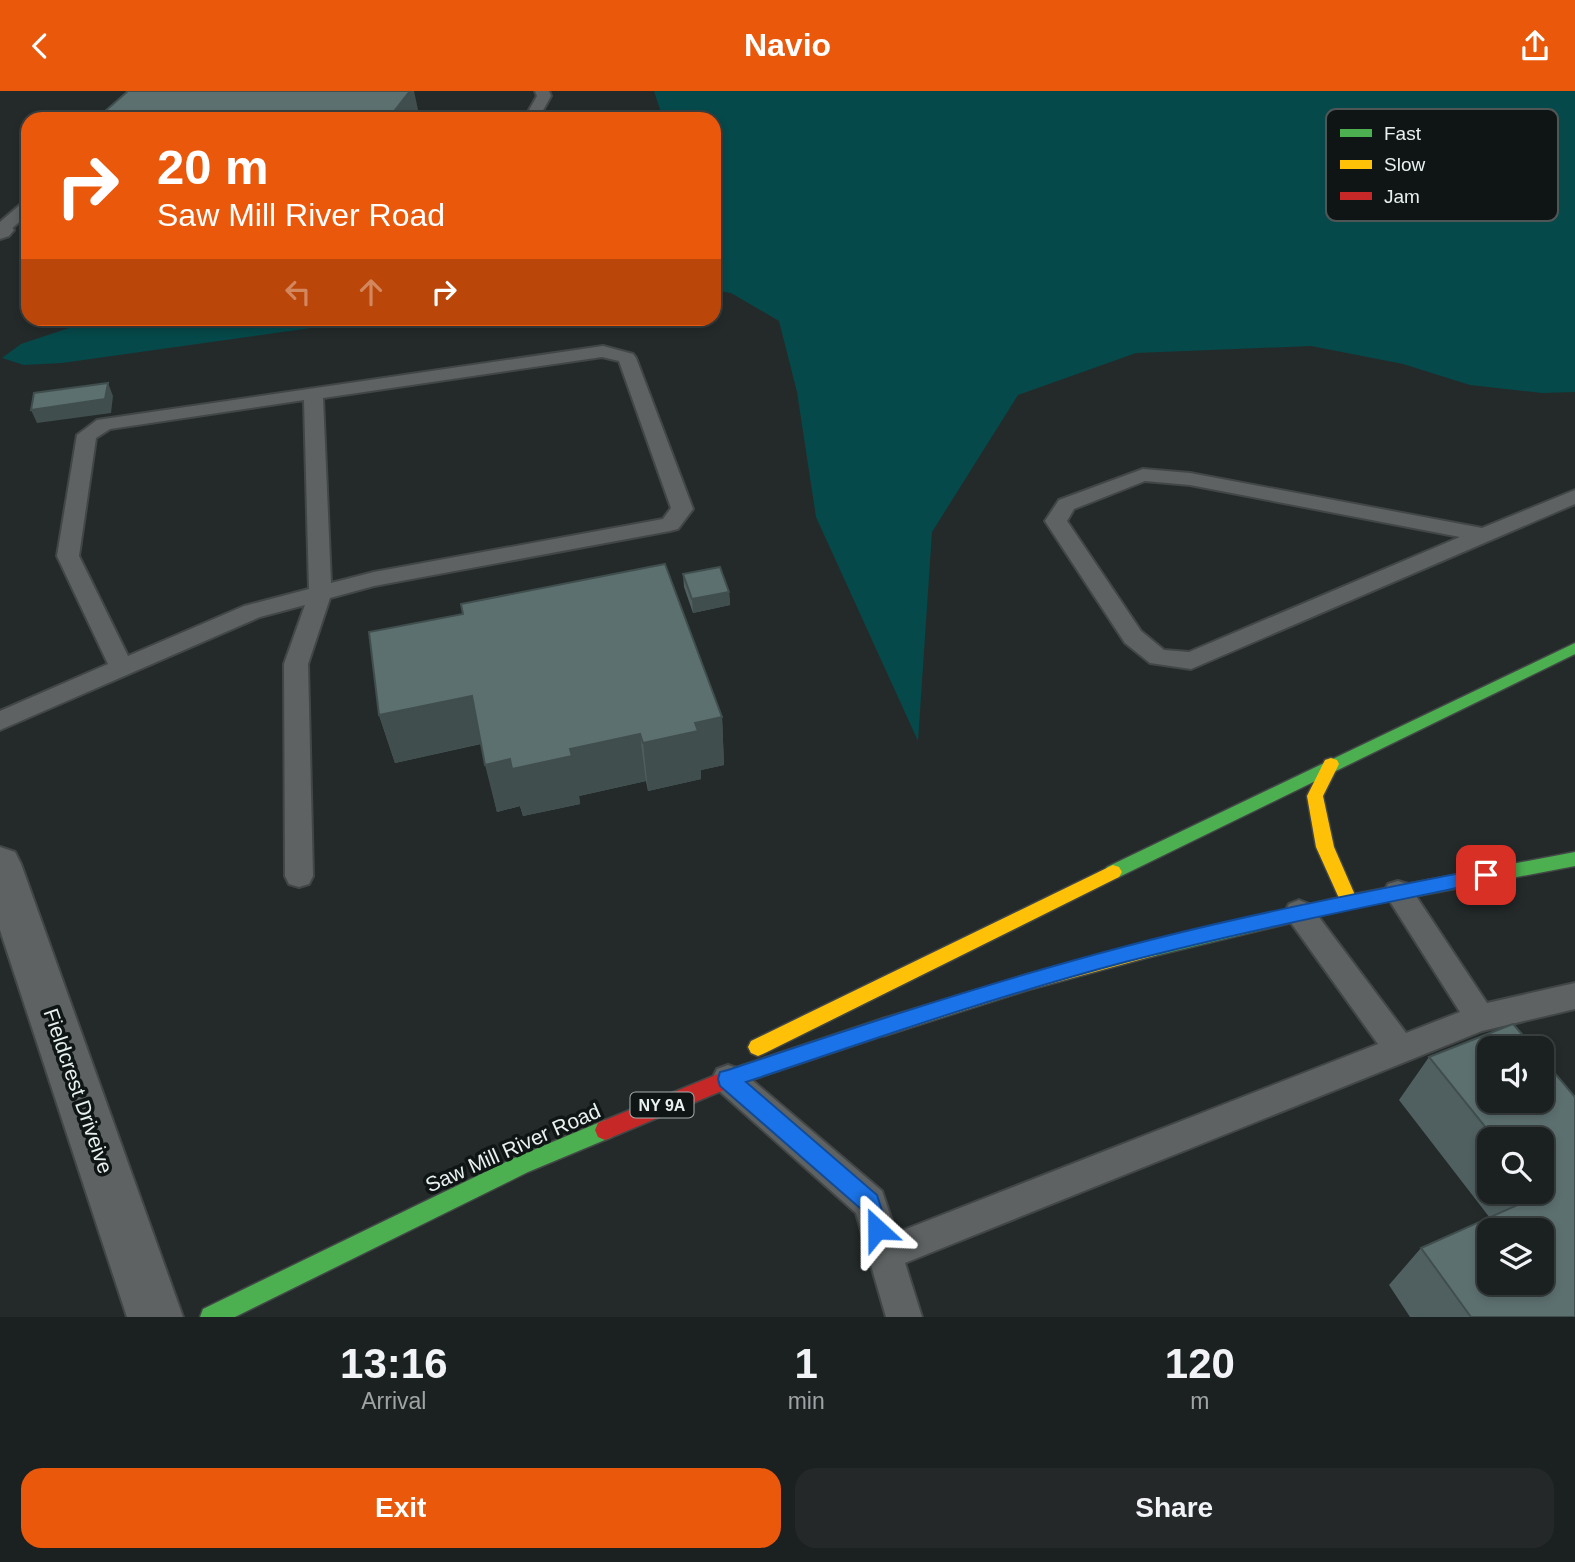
<!DOCTYPE html>
<style>
:root{--surface:#1b2020;--page:#242829;--text:#f1f3f6;--muted:#a0a3a5;--line:#393e3e;--accent:#ea580c}
body{margin:0;font-family:Helvetica,sans-serif;background:var(--page);color:var(--text);height:100vh;display:flex;flex-direction:column;font-size:26px;white-space:nowrap}
*{box-sizing:border-box;margin:0}
p{font-size:23px;color:var(--muted)}
.icon{flex:none;width:38px;height:38px;fill:none;stroke:currentColor;stroke-width:2;stroke-linecap:round;stroke-linejoin:round}
.map{position:relative;height:1226px;overflow:hidden}
.sheet{display:flex;flex-direction:column;background:var(--surface);flex:1}
.sheet>*{flex:none}
.guide{position:absolute;left:21px;top:21px;width:700px;height:214px;border-radius:21px;box-shadow:0 4px 10px #0003,0 0 0 2px var(--line);background:#ea580c;color:#fff;overflow:hidden}
.fabs{position:absolute;left:1477px;top:945px;display:grid;gap:14px}
.fabs a{display:grid;place-items:center;width:77px;height:77px;border-radius:14px;background:var(--surface);box-shadow:0 4px 10px #0003,0 0 0 2px var(--line);font-size:35px}
.pin{position:absolute;display:grid;place-items:center;width:60px;height:60px;color:#fff;margin:-30px;border-radius:14px;box-shadow:0 4px 10px #0006}
.me{position:absolute;width:77px;margin:-38px;rotate:336deg;stroke-linejoin:round;filter:drop-shadow(0 0 5px #0008)}
.turn{display:flex;align-items:center;gap:24px;height:147px;padding:0 21px;font-size:32px}
.turn .icon{width:91px;height:91px;stroke-width:2.5}
.turn b{display:block;font-size:49px;line-height:60px}
.lanes{display:flex;align-items:center;height:66px;padding:0 21px;background:#0003;justify-content:center;gap:35px;direction:ltr}
.lanes .off{opacity:.35}
.eta{display:flex;justify-content:space-evenly;align-items:center;height:119px;text-align:center}
.eta b{font-size:42px;font-weight:700;line-height:49px}
.button{display:flex;gap:14px;margin-top:auto;padding:14px 21px}
.button a{flex:1;height:80px;border-radius:21px;background:var(--accent);color:#fff;font-size:28px;font-weight:700;line-height:80px;text-align:center}
.button a+a{background:var(--page);color:var(--text)}
header{display:flex;justify-content:space-between;align-items:center;height:91px;padding:0 21px;background:var(--accent);color:#fff;font-size:32px;font-weight:700}
.map>svg:first-child{display:block}
</style>
<header><svg class="icon" aria-label="back" viewBox="0 0 24 24"><path d="M15 5l-7 7 7 7"/></svg>Navio<svg class="icon" aria-label="share" viewBox="0 0 24 24"><path d="M12 15V3M7 8l5-5 5 5M5 13v7h14v-7"/></svg></header>
<div class="map">
<svg width="1575" height="1226" viewBox="0 0 1575 1226">
<rect width="100%" height="100%" fill="#242a2a"/>
<path fill="#06494a" d="M654 0H1575V301L1542 302 1470 294 1403 273 1311 255 1136 262 1018 304 932 441 918 650 816 426 797 301 779 230 731 202 714 199V28H663Z
M96 228H375L62 272 24 274 2 267 21 253Z"/>
<g fill="none" stroke-linecap="round" stroke-linejoin="round">
<defs>
<path id="lane" d="M535 0H549L551 5 538 28H524L537 5Z
M28 110V123L7 142 0 144V131L22 112Z
M603 255 633 263 636 267 693 418 678 438 670 440 374 495 330 507 308 573 313 785 309 793 299 796 289 793 285 785 284 573 305 514 260 526 0 639V620L108 573 57 465 77 344 97 329ZM602 266 619 270 671 417 663 428 374 481 331 492 323 307ZM304 309 309 498 244 515 128 565 79 465 96 347 110 338Z
M1143 378 1190 382 1482 437 1575 399V413L1191 578 1150 572 1125 552 1045 430 1059 409ZM1145 390 1190 394 1460 446 1189 561 1164 559 1141 540 1067 430 1074 418Z
M1398 790 1408 793 1487 912 1575 892V918L1482 940 905 1172 922 1226H886L856 1122 717 998 712 988 717 978 728 974 739 978 882 1100 896 1142 1378 953 1289 829 1285 821 1289 813 1299 809 1309 813 1406 942 1460 921 1384 801 1388 793Z"/>
<path id="street" d="M0 132 10 134 14 139 9 145 0 148Z
M0 756 15 761 21 773 183 1226H127L0 839Z"/>
<path id="fast" d="M1575 552V563L1119 786 1113 788 1107 786 1104 781 1107 776Z
M1575 761V775L1349 818 1150 866 1143 864 1141 858 1143 852 1150 850 1349 804Z
M605 1029 612 1032 615 1039 612 1046 528 1081 235 1226H200L203 1218 514 1067Z"/>
<path id="slow" d="M1331 667 1337 669 1339 673 1323 705 1334 756 1358 811 1355 816 1349 818 1343 816 1316 756 1307 705 1325 669Z
M1113 774 1119 776 1122 781 1119 786 765 962 758 965 751 962 748 956 751 950Z
M1150 850 1157 852 1159 858 1157 864 1150 866 1028 899 884 945 877 942 874 936 877 930 884 927 1028 883Z"/>
<path id="jam" d="M884 927 891 930 894 936 891 942 731 996 605 1049 598 1046 595 1039 598 1032 728 979Z"/>
</defs>
<use href="#lane" stroke="#424646" stroke-width="4"/>
<use href="#street" stroke="#424646" stroke-width="4"/>
<use href="#fast" stroke="#424646" stroke-width="3"/>
<use href="#slow" stroke="#424646" stroke-width="3"/>
<use href="#jam" stroke="#424646" stroke-width="3"/>
<use href="#lane" fill="#5e6262" fill-rule="evenodd"/>
<use href="#street" fill="#5e6262" fill-rule="evenodd"/>
<use href="#fast" fill="#4caf50" fill-rule="evenodd"/>
<use href="#slow" fill="#ffc107" fill-rule="evenodd"/>
<use href="#jam" fill="#c62828" fill-rule="evenodd"/>
</g>
<path fill="#506060" fill-rule="evenodd" d="M683 483 729 501 730 514 693 522 684 496Z
M379 624 722 626 724 674 701 679V688L648 700 646 690 579 705 580 713 523 725 520 715 497 721 481 653 395 672Z
M1429 966 1575 1006V1226H1410L1389 1194 1421 1157 1490 1127 1399 1009ZM1489 1048H1542V1101H1489Z"/>
<path fill="#414e4e" d="M410 0H414L420 28H388Z
M108 292 113 305 111 322 37 332 31 319Z
M729 501 730 514 693 522 692 508Z
M472 605 484 652 395 672 379 624Z
M722 626 724 674 701 679V688L648 700 643 652 695 632Z
M640 643 646 690 579 705 580 713 523 725 520 715 497 721 485 674 510 668 570 658Z"/>
<path fill="#5d7070" stroke="#414e4e" stroke-width="2" fill-rule="evenodd" d="M128 0H410L388 28H96Z
M108 292 105 308 31 319 34 302Z
M665 473 722 626 695 632 698 640 643 652 640 643 570 658 572 665 512 678 510 668 485 674 472 605 379 624 369 541 463 523 461 513Z
M720 476 729 501 692 508 683 483Z
M1513 933 1534 957H1489V1010H1542V967L1575 1006V1226H1471L1421 1157 1540 1104 1537 1101H1542V1048H1495L1429 966ZM1489 1139H1542V1192H1489Z"/>
<path fill="#1a73e8" stroke="#114b97" stroke-width="2" d="M1486 777 1493 779 1495 784 1493 789 1486 791C1365 816 1244 840 1125 871 997 905 871 949 746 991L877 1104 888 1138 885 1145 877 1149 869 1145 861 1118 720 995 718 988 720 981 728 979C859 935 990 891 1123 856 1243 824 1365 801 1486 777Z"/>
<g text-anchor="middle" stroke-width="7" stroke-linejoin="round" paint-order="stroke">
<rect fill="#0f1414" stroke="#a7aeae" stroke-width="2" x="630.5" y="1001.5" width="63" height="25" rx="5"/>
<g font-size="16" font-weight="bold" fill="#e8f0f0">
<text x="662" y="1020">NY 9A</text>
</g>
<g font-size="21" fill="#e8f0f0" stroke="#0f1414">
<text transform="translate(78 1000) rotate(71)" y="7">Fieldcrest Driveive</text>
<text transform="translate(513 1057) rotate(-24)" y="7">Saw Mill River Road</text>
</g>
</g>
<rect x="1326" y="18" width="232" height="112" rx="10" fill="#0f1414" stroke="#505656" stroke-width="2"/>
<rect x="1340" y="38" width="32" height="8" fill="#4caf50"/>
<rect x="1340" y="69" width="32" height="9" fill="#ffc107"/>
<rect x="1340" y="101" width="32" height="8" fill="#c62828"/>
<g font-size="19" fill="#e8f0f0">
<text x="1384" y="49">Fast</text>
<text x="1384" y="80">Slow</text>
<text x="1384" y="112">Jam</text>
</g>
</svg>
<div class="fabs">
<a><svg class="icon" aria-label="sound" viewBox="0 0 24 24"><path d="M4 9h4l5-4v14l-5-4H4zM17 9q2 3 0 6"/></svg></a>
<a><svg class="icon" aria-label="search" viewBox="0 0 24 24"><circle cx="10" cy="10" r="6"/><path d="M15 15l6 6"/></svg></a>
<a><svg class="icon" aria-label="layers" viewBox="0 0 24 24"><path d="M12 4l9 5-9 5-9-5zM3 14l9 5 9-5"/></svg></a>
</div>
<div class="pin" style="left:1486px;top:784px;background:#d93025"><svg class="icon" aria-label="arrive" viewBox="0 0 24 24"><path d="M6 21V4h12l-3 4 3 4H6"/></svg></div>
<svg class="me" style="left:877px;top:1138px" viewBox="-20 -20 40 40"><path d="M0-17L14 15 0 8-14 15z" fill="#1a73e8" stroke="#fff" stroke-width="4"/></svg>
<div class="guide">
<div class="turn"><svg class="icon" aria-label="right" viewBox="0 0 24 24"><path d="M7 20v-9h11M14 6l5 5-5 5"/></svg><div><b>20 m</b>Saw Mill River Road</div></div>
<div class="lanes"><svg class="icon off" aria-label="left" viewBox="0 0 24 24"><path d="M17 20v-9H6M10 6l-5 5 5 5"/></svg><svg class="icon off" aria-label="ahead" viewBox="0 0 24 24"><path d="M12 20V5M6 11l6-6 6 6"/></svg><svg class="icon" aria-label="right" viewBox="0 0 24 24"><path d="M7 20v-9h11M14 6l5 5-5 5"/></svg></div>
</div>
</div>
<section class="sheet">
<div class="eta">
<div><b>13:16</b><p>Arrival</p></div>
<div><b>1</b><p>min</p></div>
<div><b>120</b><p>m</p></div>
</div>
<div class="button"><a>Exit</a><a>Share</a></div>
</section>
